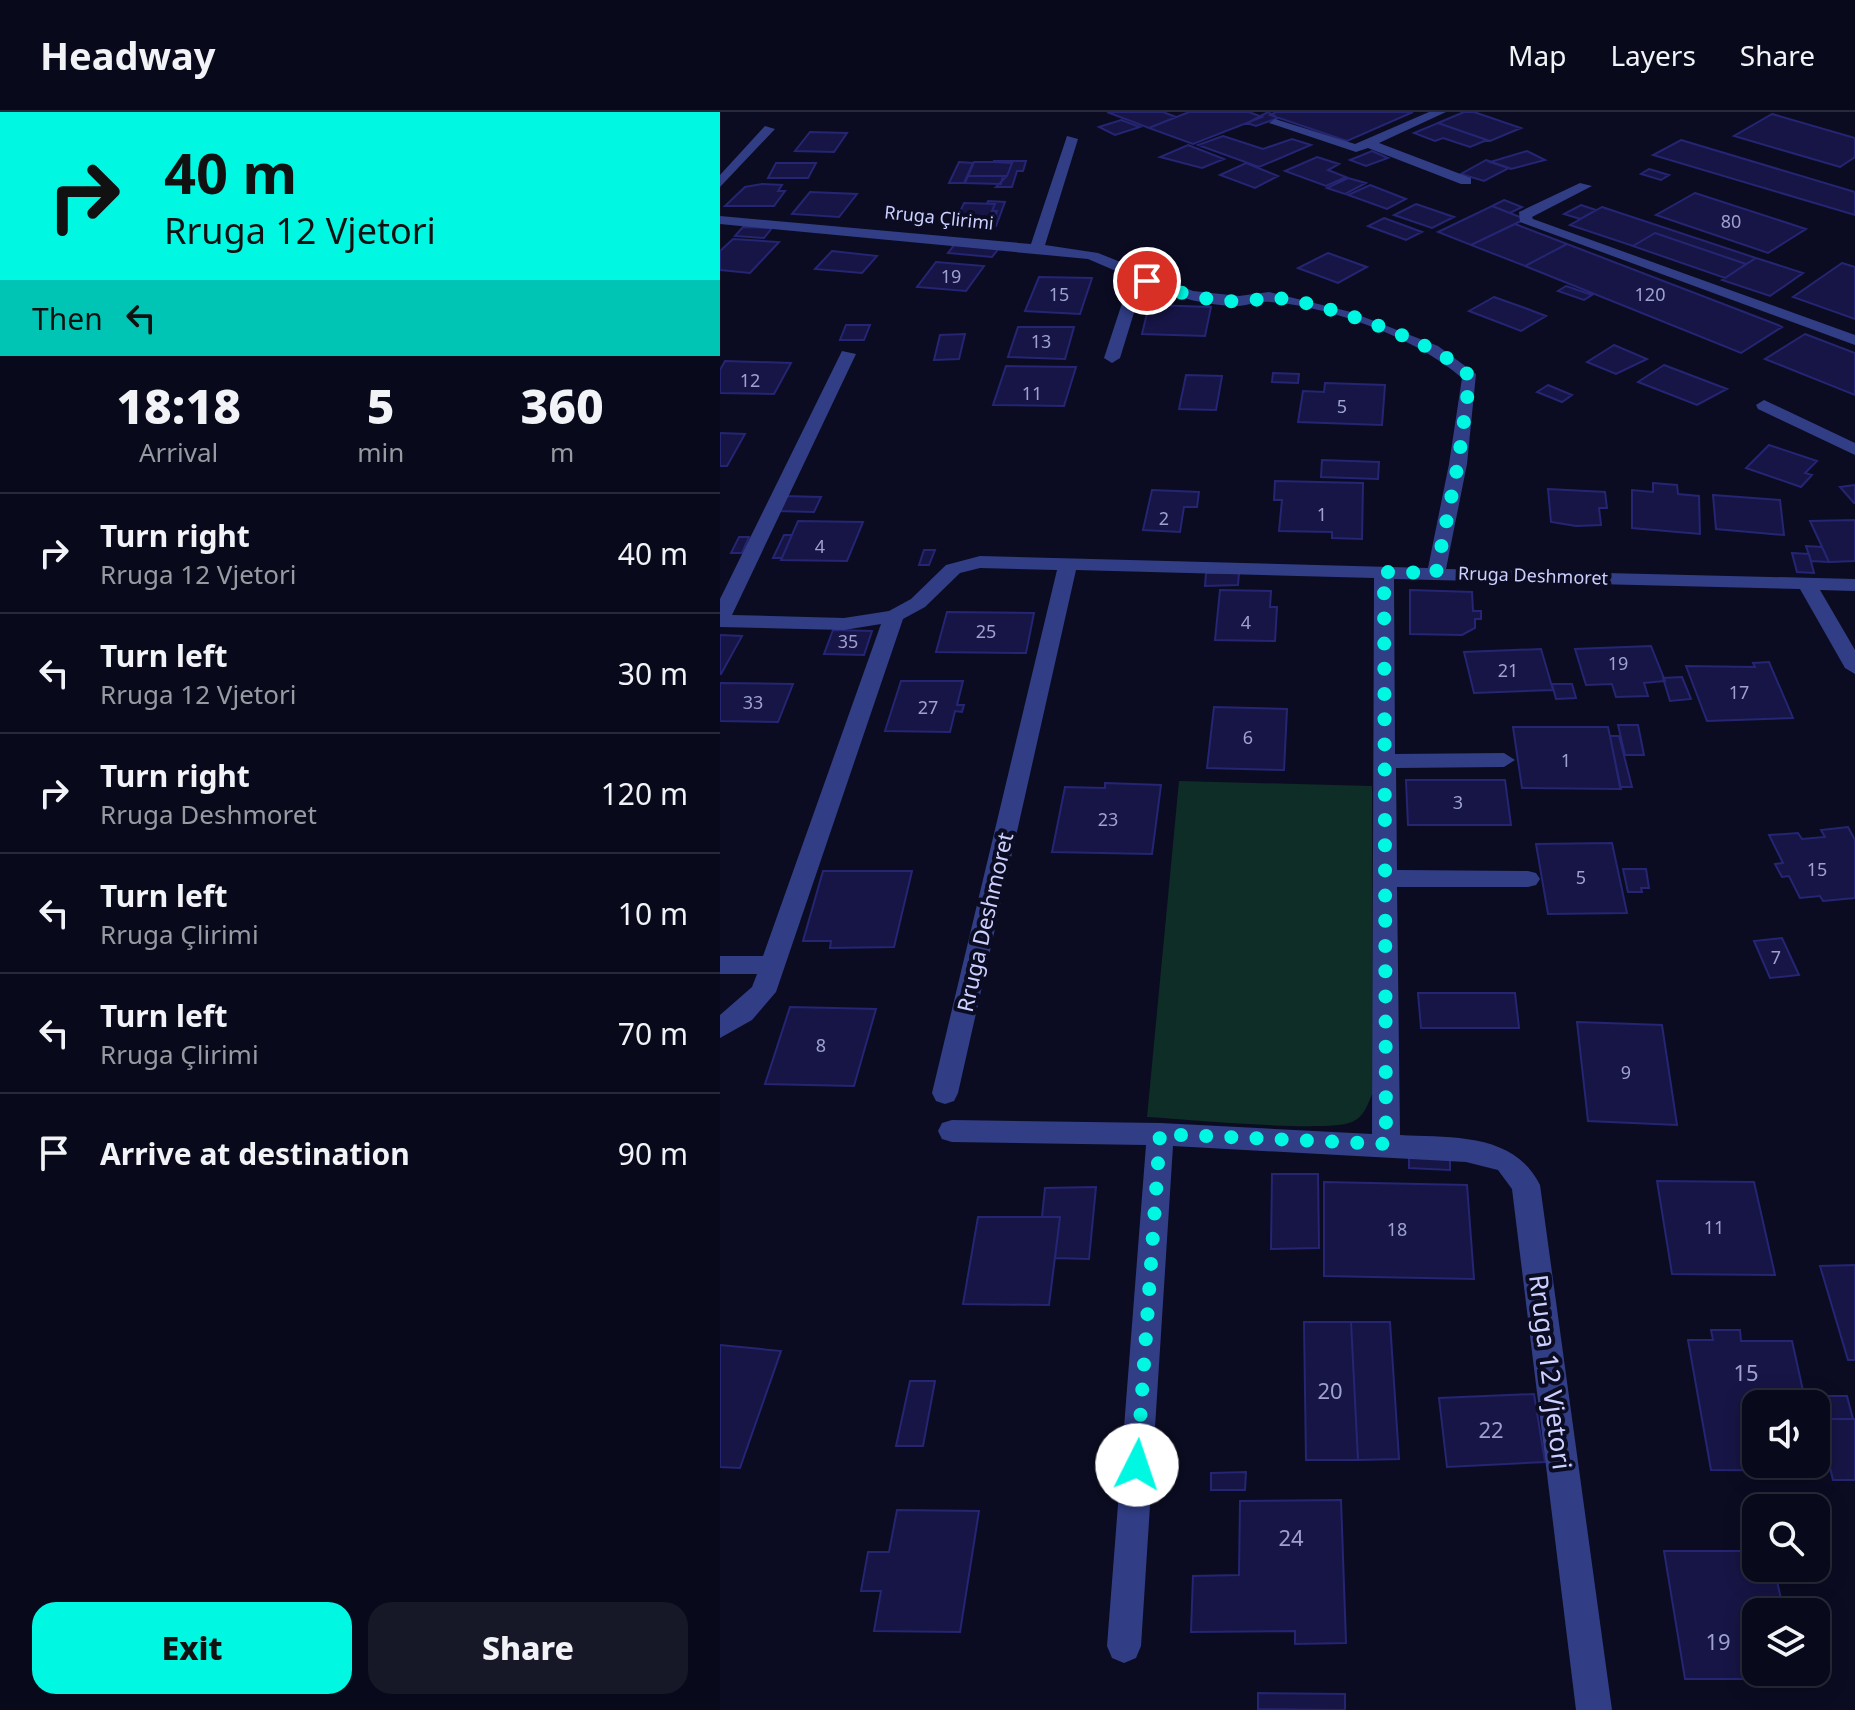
<!DOCTYPE html>
<meta charset="utf-8">
<style>
:root{--surface:#08091a;--page:#161727;--text:#f1f3f6;--muted:#989aa2;--line:#292a39;--accent:#00f7e1}
body{margin:0;font-family:"Noto Sans",sans-serif;background:var(--page);color:var(--text);height:100vh;display:flex;flex-direction:column;font-size:30px;white-space:nowrap}
*{box-sizing:border-box;margin:0}
p{font-size:26px;color:var(--muted)}
.icon{flex:none;width:44px;height:44px;fill:none;stroke:currentColor;stroke-width:2;stroke-linecap:round;stroke-linejoin:round}
.map{position:relative;flex:1;overflow:hidden}
.details{display:flex;flex-direction:column;background:var(--surface);width:720px}
.details>*{flex:none}
.banner{background:#00f7e1;color:#111;overflow:hidden}
.buttons{position:absolute;left:1022px;top:1278px;display:grid;gap:16px}
.buttons a{display:grid;place-items:center;width:88px;height:88px;border-radius:16px;background:var(--surface);box-shadow:0 4px 20px #0003,0 0 0 2px var(--line);font-size:40px}
.pin{position:absolute;display:grid;place-items:center;width:68px;height:68px;color:#fff;margin:-34px;border:4px solid #fff;border-radius:50%;box-shadow:0 2px 8px #0007}
.me{position:absolute;width:88px;margin:-44px;rotate:4deg;stroke-linejoin:round;filter:drop-shadow(0 0 6px #0008)}
.turn{display:flex;align-items:center;gap:28px;height:168px;padding:0 32px;font-size:36px}
.turn .icon{width:104px;height:104px;stroke-width:2.5}
.turn b{display:block;font-size:56px;line-height:68px}
.then{display:flex;align-items:center;height:76px;padding:0 32px;background:#0003;gap:16px;font-size:30px}
.eta{display:flex;justify-content:space-evenly;align-items:center;height:136px;text-align:center}
.eta b{font-size:48px;font-weight:800;line-height:56px}
.button{display:flex;gap:16px;margin-top:auto;padding:16px 32px}
.button a{flex:1;height:92px;border-radius:24px;background:var(--accent);color:#111;font-size:32px;font-weight:800;line-height:92px;text-align:center}
.button a+a{background:var(--page);color:var(--text)}
ul{padding:0;list-style:none}
li{display:flex;align-items:center;gap:24px;height:120px;padding:0 32px;border-top:2px solid var(--line)}
li div{flex:1}
li b{display:block;font-size:30px}
li em{font-style:normal}
header{display:flex;align-items:center;gap:48px;box-sizing:border-box;height:112px;padding:0 40px;background:var(--surface);border-bottom:2px solid var(--line)}
header strong{font-size:38px}
nav{display:flex;gap:44px;margin-inline-start:auto;font-size:28px}
main{display:flex;flex:1;min-height:0}
.map>svg:first-child{display:block}
</style>
<header>
<strong>Headway</strong>
<nav><a>Map</a><a>Layers</a><a>Share</a></nav>
</header>
<main>
<section class="details">
<div class="banner">
<div class="turn"><svg class="icon" aria-label="right" viewBox="0 0 24 24"><path d="M7 20v-9h11M14 6l5 5-5 5"/></svg><div><b>40 m</b>Rruga 12 Vjetori</div></div>
<div class="then">Then<svg class="icon" aria-label="left" viewBox="0 0 24 24"><path d="M17 20v-9H6M10 6l-5 5 5 5"/></svg></div>
</div>
<div class="eta">
<div><b>18:18</b><p>Arrival</p></div>
<div><b>5</b><p>min</p></div>
<div><b>360</b><p>m</p></div>
</div>
<ul>
<li><svg class="icon" aria-label="right" viewBox="0 0 24 24"><path d="M7 20v-9h11M14 6l5 5-5 5"/></svg><div><b>Turn right</b><p>Rruga 12 Vjetori</p></div><em>40 m</em></li>
<li><svg class="icon" aria-label="left" viewBox="0 0 24 24"><path d="M17 20v-9H6M10 6l-5 5 5 5"/></svg><div><b>Turn left</b><p>Rruga 12 Vjetori</p></div><em>30 m</em></li>
<li><svg class="icon" aria-label="right" viewBox="0 0 24 24"><path d="M7 20v-9h11M14 6l5 5-5 5"/></svg><div><b>Turn right</b><p>Rruga Deshmoret</p></div><em>120 m</em></li>
<li><svg class="icon" aria-label="left" viewBox="0 0 24 24"><path d="M17 20v-9H6M10 6l-5 5 5 5"/></svg><div><b>Turn left</b><p>Rruga Çlirimi</p></div><em>10 m</em></li>
<li><svg class="icon" aria-label="left" viewBox="0 0 24 24"><path d="M17 20v-9H6M10 6l-5 5 5 5"/></svg><div><b>Turn left</b><p>Rruga Çlirimi</p></div><em>70 m</em></li>
<li><svg class="icon" aria-label="arrive" viewBox="0 0 24 24"><path d="M6 21V4h12l-3 4 3 4H6"/></svg><div><b>Arrive at destination</b></div><em>90 m</em></li>
</ul>
<div class="button"><a>Exit</a><a>Share</a></div>
</section>
<div class="map">
<svg width="1135" height="1598" viewBox="0 0 1135 1598">
<rect width="100%" height="100%" fill="#0b0c22"/>
<path fill="#0e2d26" d="M459 669 652 674 653 980C648 992 644 1005 632 1010 606 1021 464 1007 427 1005Z"/>
<path fill="#161545" stroke="#252573" stroke-width="2" d="M387 0H443L456 5 429 16Z
M469 0H529L542 5 473 32 429 16Z
M548 0 558 6 536 14 527 11Z
M556 0H693L627 29 550 3Z
M744 0H754L801 16 770 29 718 11Z
M1052 2 1135 26V45L1120 55 1014 24Z
M401 8 420 15 395 23 379 15Z
M718 11 767 28 750 35 723 26 715 29 694 21Z
M90 20 127 21 114 40 75 39Z
M503 24 543 37 572 27 591 33 539 55 478 33Z
M961 28 1135 80V103L933 43Z
M468 33 504 47 482 56 440 45Z
M652 39 668 46 646 54 630 48Z
M807 39 825 48 791 57 770 50Z
M597 45 619 52 608 58 626 65 606 74 565 59Z
M766 48 789 56 764 69 741 62Z
M273 49H306L303 59H297L292 75H276L287 64 292 51Z
M239 50 253 51 244 71H229Z
M254 50H273L292 51 287 64H248Z
M56 51H96L88 66H48Z
M526 51 558 64 535 76 500 63Z
M929 57 949 63 941 68 921 62Z
M248 64H283L281 72 245 71Z
M628 66 646 71 625 82 607 76Z
M42 72 62 73 58 79H65L54 94H5L25 75Z
M650 73 686 87 667 97 628 83Z
M90 80 137 82 119 105 72 102Z
M975 81 1086 117 1048 141 936 103Z
M784 88 802 95 790 101 772 94Z
M268 89 285 90 276 114 267 113 277 99H272L275 92H267Z
M244 91 275 92 272 99H277L275 105 238 104Z
M696 92 734 105 712 116 674 103Z
M861 93 876 98 860 107 844 102Z
M772 94 805 107 751 133 718 120Z
M882 95 1036 146 1026 152 935 121 913 134 850 113Z
M238 104 270 105 267 112H234Z
M664 106 702 120 686 128 648 114Z
M795 112 847 132 805 154 751 133Z
M23 115 52 116 44 126 15 124Z
M935 121 1026 152 1005 166 913 134Z
M13 127 59 130 30 161 0 158V139Z
M235 132 279 136 272 145 228 141Z
M847 132 1058 213 1062 215 1021 241 805 154Z
M112 139 157 144 142 161 95 157Z
M608 141 647 155 618 171 578 156Z
M1036 146 1083 161 1050 184 1002 168Z
M216 150 264 154 246 179 197 175Z
M1122 151 1135 155V207L1073 185Z
M319 165 372 166 360 202 305 199Z
M846 174 872 183 864 188 838 179Z
M774 185 805 196 826 204 801 219 749 199Z
M429 193 491 195 485 224 422 222Z
M126 213H150L144 228H120Z
M298 215H354L345 247 288 245Z
M245 222 239 247 214 248 220 223Z
M1085 222 1135 241V283L1045 247Z
M894 233 927 247 896 262 867 250Z
M5 249 71 251 54 282 0 281V258Z
M944 253 1007 277 977 293 918 270Z
M286 254 356 255 344 294 273 293Z
M553 261 579 262 578 271 552 270Z
M466 263 502 264 496 298 459 297Z
M605 271 665 273 662 313 578 310 583 279 604 280Z
M828 273 852 283 842 290 817 280Z
M0 321 25 322 7 354H0Z
M1049 333 1097 349 1085 361 1092 363 1081 375 1026 356Z
M602 348 659 350 658 367 601 365Z
M555 369 643 371 642 427 612 426V420L559 419 562 388H554Z
M933 371 957 373 958 382 979 384 980 422 912 416V378L933 380Z
M1135 373V391H1134L1120 375Z
M828 377 885 380 887 396H879L881 413 856 414 831 410Z
M432 378 479 380 477 395H464L460 420 423 418Z
M993 383 1060 388 1064 423 996 417Z
M64 384 101 385 94 400 57 399Z
M1135 408V449L1109 450 1090 409Z
M78 409 143 410 127 449 61 448Z
M64 423H72L62 446H53Z
M19 425H29L22 441H11Z
M1086 434 1102 435 1109 450 1091 449Z
M204 438H215L209 453H199Z
M1072 441 1089 442 1094 461 1077 460Z
M486 461H519L518 473 485 474Z
M500 478 551 479 550 495H557L555 529 495 528Z
M690 478 752 480 753 499H761V507H755V516L742 523 690 522Z
M227 500 314 501 306 541 216 540Z
M113 518 152 519 144 543 104 542Z
M0 523 22 524 1 562H0Z
M931 534 945 569 924 571 928 584 896 585 892 572 866 573 855 537Z
M821 537 833 578 754 581 744 540Z
M1049 550 1073 606 987 609 966 554 1035 555 1033 551Z
M962 565 971 587 950 589 943 566Z
M181 569H243L237 593H244L242 600 235 599 230 620 165 619Z
M0 571 73 572 58 610 0 609Z
M832 572H852L856 586 836 587Z
M494 595 567 597 564 658 487 656Z
M898 613H918L924 643H905Z
M793 615H888L901 677 802 676Z
M890 624H899L912 675H900Z
M686 668H785L791 713H688Z
M385 671 441 673 432 742 332 740 345 675 385 676Z
M1128 715 1135 728V786L1103 789 1100 784 1080 786 1069 764 1062 765 1055 752 1063 751 1049 723 1078 721 1082 727 1105 725 1101 718Z
M892 731 907 801 828 802 816 732Z
M903 757H926L929 776H921L922 780H908Z
M103 759H192L174 835 110 836 111 829H83Z
M1062 826 1079 863 1050 866 1034 829Z
M698 881H795L799 916H701Z
M70 895 156 897 134 974 45 972Z
M857 910 942 913 957 1013 868 1009Z
M689 1044 730 1046V1058L689 1056Z
M552 1062H598L599 1136 551 1137Z
M937 1069 1034 1070 1055 1163 952 1162Z
M604 1070 747 1073 754 1167 604 1164Z
M376 1075 369 1147 335 1146 340 1105H322L325 1076Z
M258 1105H340L329 1193 243 1192Z
M1135 1153V1248H1128L1100 1154Z
M584 1210H631L638 1348H586Z
M631 1210H670L679 1347 638 1348Z
M991 1218H1020L1021 1229H1072L1086 1292H1036V1352H1096V1334L1102 1359 991 1358 968 1228H993Z
M0 1233 61 1239 20 1356 0 1355Z
M190 1269H215L203 1334H176Z
M814 1282 825 1350 727 1355 719 1286Z
M1091 1284H1127L1133 1307H1098Z
M1098 1307H1135V1368H1113Z
M526 1360 525 1378H491V1361Z
M621 1388 626 1531 575 1532V1519L471 1520 473 1464 519 1463 520 1389Z
M177 1398 259 1399 240 1520 154 1519 161 1479H141L148 1440H169Z
M944 1439H1036V1456H1054L1064 1500H1036V1560H1076L1078 1567H965Z
M538 1581 625 1582V1598L538 1597Z"/>
<g fill="none" stroke-linecap="round" stroke-linejoin="round">
<path fill="#313e86" fill-rule="evenodd" d="M709 0H726L659 31 751 66V72H741L648 36 636 40 549 11 555 7 635 32Z
M45 14 55 17 0 75V63Z
M347 24 358 27 325 133 378 141 473 179 519 184 549 180 631 200 718 234 756 262 747 352 726 457 1135 467V479L1100 478 1135 538V562L1125 556 1080 477 674 467 675 642 784 641 795 648 784 655 676 656 677 758 808 759 816 761 820 767 816 773 808 775H677L680 1023C731 1026 794 1020 820 1073L892 1598H856L792 1077 778 1058 746 1050 453 1034 421 1534 416 1546 404 1551 392 1546 387 1534 426 1033 232 1030 222 1027 218 1019 222 1011 232 1008 440 1011 652 1022 654 466 356 458 238 981 234 989 225 992 216 989 212 981 337 458 260 456 240 461 205 495 183 507 56 880 32 908 0 926V903L32 875 37 862H0V844H43L161 512 124 518 0 515V487L122 239 136 242 12 503 124 506 169 499 191 487 226 453 260 444 708 456 729 352 742 266C697 226 609 194 550 190 539 189 529 193 519 194 489 194 457 186 429 174L421 178 400 246 392 251 384 246 407 176 417 168 368 147 0 112V104L311 132Z
M860 71 872 74 812 105 813 107 1135 223V233L800 110 799 100Z
M1044 288 1135 331V343L1038 297 1036 293Z"/>
</g>
<g fill="none" stroke-linecap="round" stroke-linejoin="round">
<path stroke="#00f7e1" stroke-width="14" stroke-dasharray="0 25.2" d="M417 1353 440 1022 666 1032 664 460 716 461 738 352 750 265C723 232 609 193 565 187 550 185 538 188 523 189 491 191 456 180 427 169"/>
</g>
<g text-anchor="middle" stroke-width="8" stroke-linejoin="round" paint-order="stroke">
<g font-size="18" fill="#ccd0ff" stroke="#0b0c22">
<text transform="translate(219 106) rotate(6)" y="6">Rruga Çlirimi</text>
<text transform="translate(813 464) rotate(2)" y="6">Rruga Deshmoret</text>
</g>
<g font-size="18" fill="#9ea1d0">
<text x="1011" y="116">80</text>
<text x="231" y="171">19</text>
<text x="339" y="189">15</text>
<text x="930" y="189">120</text>
<text x="321" y="236">13</text>
<text x="30" y="275">12</text>
<text x="312" y="288">11</text>
<text x="622" y="301">5</text>
<text x="602" y="409">1</text>
<text x="444" y="413">2</text>
<text x="100" y="441">4</text>
<text x="526" y="517">4</text>
<text x="266" y="526">25</text>
<text x="128" y="536">35</text>
<text x="898" y="558">19</text>
<text x="788" y="565">21</text>
<text x="1019" y="587">17</text>
<text x="33" y="597">33</text>
<text x="208" y="602">27</text>
<text x="528" y="632">6</text>
<text x="846" y="655">1</text>
<text x="738" y="697">3</text>
<text x="388" y="714">23</text>
<text x="1097" y="764">15</text>
<text x="861" y="772">5</text>
<text x="1056" y="852">7</text>
<text x="101" y="940">8</text>
<text x="906" y="967">9</text>
<text x="994" y="1122">11</text>
<text x="677" y="1124">18</text>
</g>
<g font-size="22" fill="#ccd0ff" stroke="#0b0c22">
<text transform="translate(265 810) rotate(-77)" y="8">Rruga Deshmoret</text>
</g>
<g font-size="22" fill="#9ea1d0">
<text x="1026" y="1269">15</text>
<text x="610" y="1287">20</text>
<text x="771" y="1326">22</text>
<text x="571" y="1434">24</text>
<text x="998" y="1538">19</text>
</g>
<g font-size="26" fill="#ccd0ff" stroke="#0b0c22">
<text transform="translate(830 1260) rotate(83)" y="9">Rruga 12 Vjetori</text>
</g>
</g>
</svg>
<div class="buttons">
<a><svg class="icon" aria-label="sound" viewBox="0 0 24 24"><path d="M4 9h4l5-4v14l-5-4H4zM17 9q2 3 0 6"/></svg></a>
<a><svg class="icon" aria-label="search" viewBox="0 0 24 24"><circle cx="10" cy="10" r="6"/><path d="M15 15l6 6"/></svg></a>
<a><svg class="icon" aria-label="layers" viewBox="0 0 24 24"><path d="M12 4l9 5-9 5-9-5zM3 14l9 5 9-5"/></svg></a>
</div>
<div class="pin" style="left:427px;top:169px;background:#d93025"><svg class="icon" aria-label="arrive" viewBox="0 0 24 24"><path d="M6 21V4h12l-3 4 3 4H6"/></svg></div>
<svg class="me" style="left:417px;top:1353px" viewBox="-20 -20 40 40"><circle r="19" fill="#fff"/><path d="M0-13L10 11 0 6-10 11z" fill="#00f7e1"/></svg>
</div>
</main>
